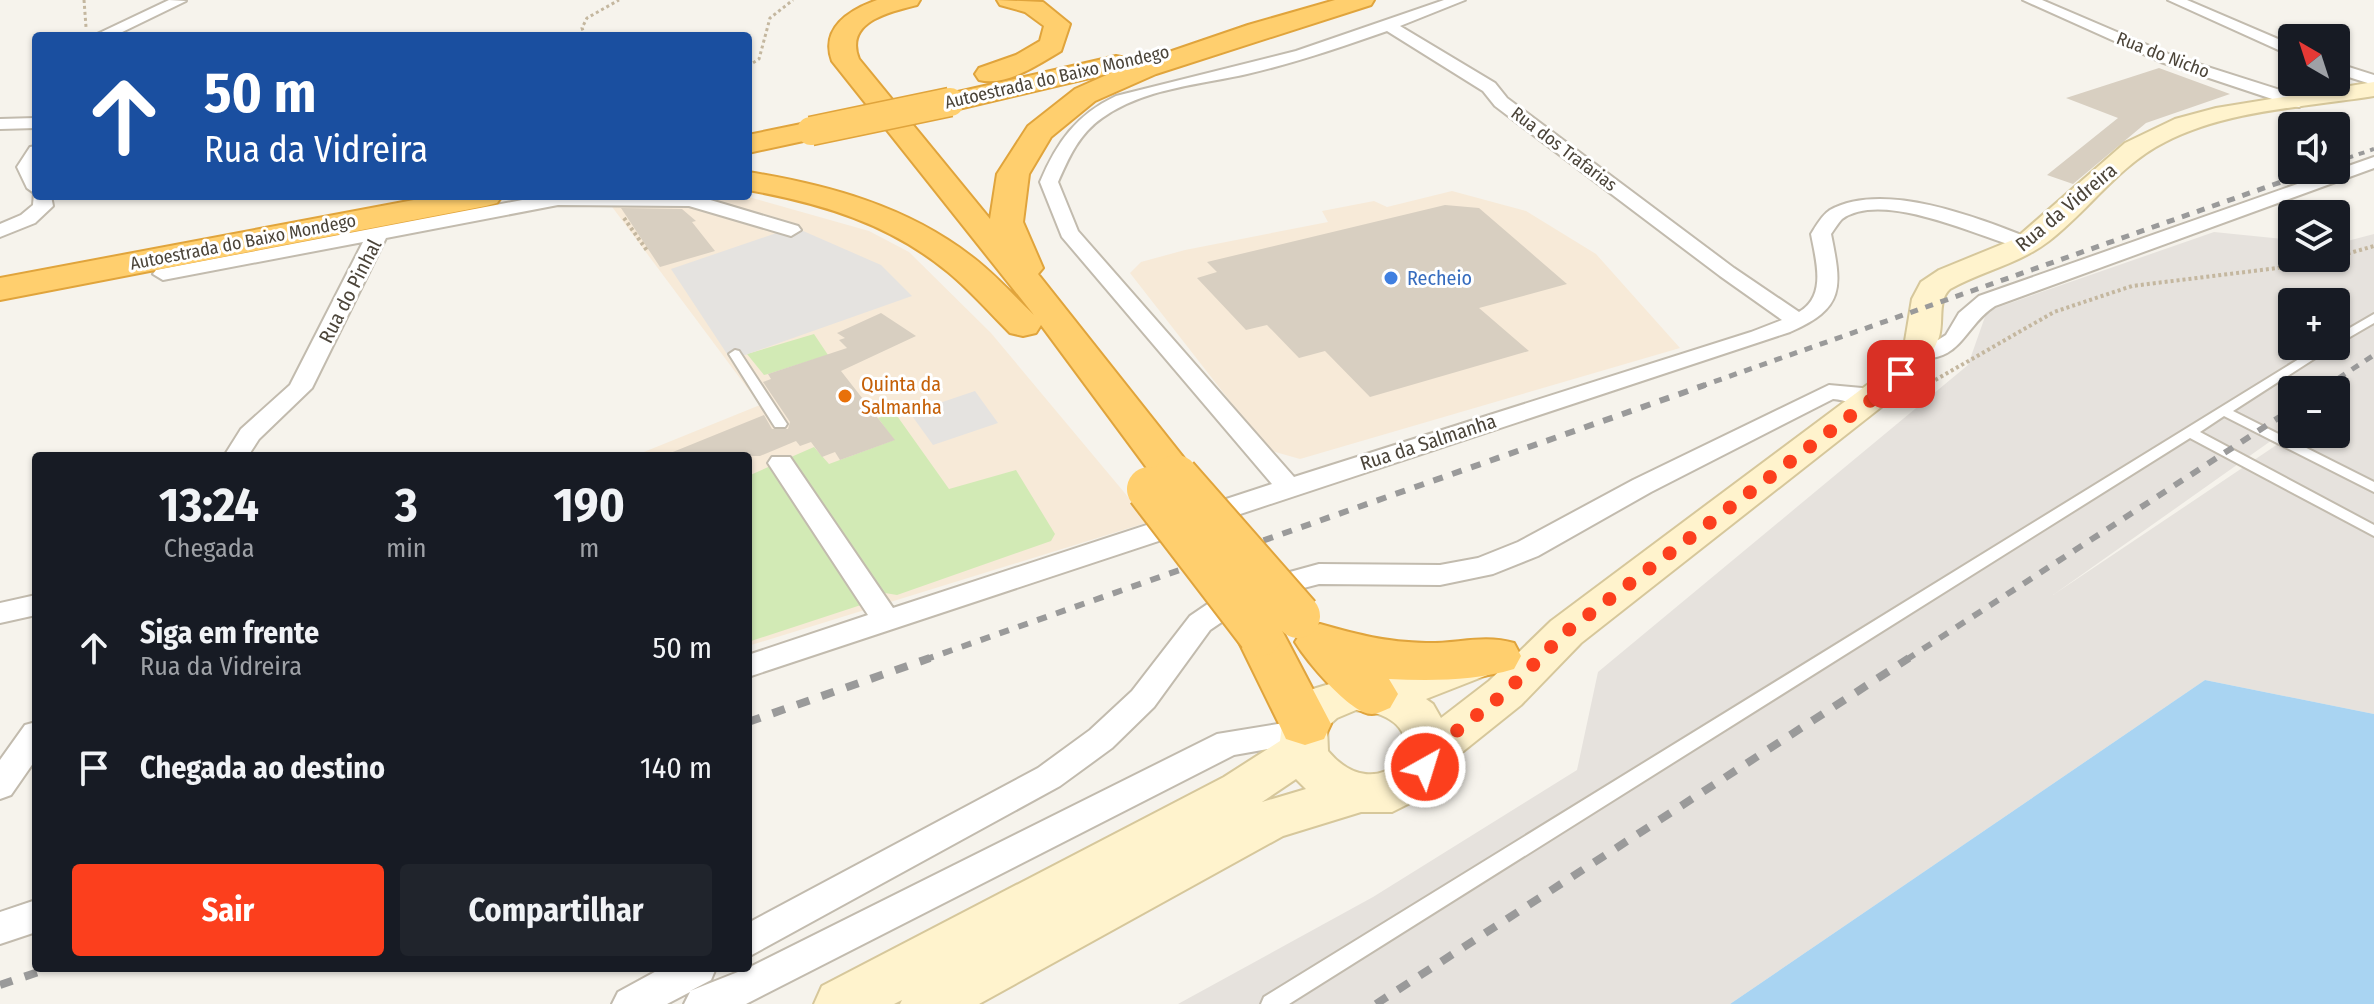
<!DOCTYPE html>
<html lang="pt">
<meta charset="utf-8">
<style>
:root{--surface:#171b24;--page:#20242c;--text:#f1f3f6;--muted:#9ea1a6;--accent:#fc3f1d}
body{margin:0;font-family:"Fira Sans Condensed",sans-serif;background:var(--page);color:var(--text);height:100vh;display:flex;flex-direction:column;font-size:30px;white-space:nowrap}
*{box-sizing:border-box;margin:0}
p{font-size:26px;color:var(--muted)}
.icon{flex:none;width:44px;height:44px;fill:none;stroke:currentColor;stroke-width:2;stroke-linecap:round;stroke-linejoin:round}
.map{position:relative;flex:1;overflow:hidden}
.drawer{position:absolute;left:32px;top:452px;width:720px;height:520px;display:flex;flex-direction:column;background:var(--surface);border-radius:8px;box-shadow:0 2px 6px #0004}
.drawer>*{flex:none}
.guide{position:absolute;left:32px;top:32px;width:720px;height:168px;border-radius:8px;box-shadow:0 2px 6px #0004;background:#1a4fa0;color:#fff;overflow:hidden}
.needle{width:52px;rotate:321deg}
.tools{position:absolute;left:2278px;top:24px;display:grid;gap:16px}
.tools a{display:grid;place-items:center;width:72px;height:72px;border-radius:8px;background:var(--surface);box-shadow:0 2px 6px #0004;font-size:40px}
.pin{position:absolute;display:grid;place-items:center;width:68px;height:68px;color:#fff;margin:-34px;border-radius:16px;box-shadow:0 4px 12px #0006}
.me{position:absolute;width:88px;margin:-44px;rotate:39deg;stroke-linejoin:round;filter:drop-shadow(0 0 6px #0008)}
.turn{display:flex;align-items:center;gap:28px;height:168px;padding:0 40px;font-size:36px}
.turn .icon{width:104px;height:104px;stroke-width:2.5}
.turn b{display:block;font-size:56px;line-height:68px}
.eta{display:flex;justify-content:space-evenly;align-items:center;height:136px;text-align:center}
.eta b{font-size:48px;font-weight:700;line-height:56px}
.action{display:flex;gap:16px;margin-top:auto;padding:16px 40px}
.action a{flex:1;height:92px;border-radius:8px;background:var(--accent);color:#fff;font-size:32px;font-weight:700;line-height:92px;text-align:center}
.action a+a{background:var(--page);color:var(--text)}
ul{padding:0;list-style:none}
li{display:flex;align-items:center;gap:24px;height:120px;padding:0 40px}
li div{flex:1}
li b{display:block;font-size:30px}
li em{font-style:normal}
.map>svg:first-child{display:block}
</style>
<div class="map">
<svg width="2374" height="1004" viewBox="0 0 2374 1004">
<rect width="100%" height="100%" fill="#f6f3ec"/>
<path fill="#f7ead8" d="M1452 191 1526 211 1596 254 1680 348 1300 459 1268 450 1130 273 1141 262 1185 250 1328 222 1322 211 1374 201 1387 207Z
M604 196H745L869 231 909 252 991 333 1149 522 748 646V456H634L760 405Z"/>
<path fill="#e6e2dd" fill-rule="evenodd" d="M2214 232 2292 240V258H2336V244L2374 234V714L2205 680 1730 1004H1178L1373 897 1577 770 1598 672 1968 365 1987 311ZM2292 302H2336V346H2292ZM2292 390H2336V434H2293L2053 595 2292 426Z"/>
<path fill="#d2eab5" d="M814 334 828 355 768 374 764 375 747 354Z
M895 413 949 489 1016 470 1055 534 1051 541 897 595 885 593 881 589 861 598 864 604 748 642V476L814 447 829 464 894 440 878 418Z"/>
<path fill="#e5e3e0" d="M794 227 881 265 912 296 731 360 671 269Z
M975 391 998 423 933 445 910 413Z"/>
<path fill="#a9d4f2" d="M2205 680 2374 714V1004H1730Z"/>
<path fill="#d8cfc1" d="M2159 68 2230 94 2146 123 2073 184 2047 175 2118 118 2066 98Z
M1445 205 1479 208 1567 284 1479 308 1529 351 1370 397 1325 351 1299 358 1267 325 1246 330 1197 278 1217 272 1207 262Z
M621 208 682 209 696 221 692 222 715 251 660 267Z
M881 313 916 336 841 371 895 440 840 460 835 452 822 457 811 442 800 446 796 441 760 456H663L764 415 772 429H788L790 422 763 382 771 379 768 374 847 348 839 340 845 338 837 333Z"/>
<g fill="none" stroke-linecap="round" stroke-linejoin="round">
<defs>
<path id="lane" d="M2374 314V323L2336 345V336Z
M2320 346H2334L2233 411 2374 482V492L2224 416 2200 432 2374 525V536L2190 438 1289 1004H1261L1264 997Z
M735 350 739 351 787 424 785 427H775L773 424 729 354Z"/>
<path id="street" d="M169 0 186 1 114 36H93Z
M1444 0H1465L1400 26 1495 83 1507 98 1734 268 1799 312C1827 296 1816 261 1811 234 1816 226 1822 215 1830 210 1885 180 1981 219 2034 240L2037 244 2027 250C1983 239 1884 189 1842 219 1838 223 1834 230 1831 234 1842 288 1845 308 1790 332L748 677V655L868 615 768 463 772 457H790L893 608 1272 484 1062 237 1040 182C1057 142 1076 115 1116 96L1296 51ZM1387 31 1483 91 1495 106 1720 276 1782 320 1751 332 1294 477 1078 231 1058 182C1069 157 1079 134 1102 118 1144 88 1199 85 1247 74 1295 63 1341 47 1387 31Z
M2023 0H2042L2173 56 2305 98 2307 102 2299 107 2293 106 2161 62Z
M2168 0H2187L2292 45V56Z
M2336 63 2374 75V85L2336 73Z
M36 118V128L0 129V119Z
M36 146V196H51L53 206 35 223 0 237V224L21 215 33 205 34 193 27 188 17 167 30 147Z
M2374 157V168L1995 306C1963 326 1960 369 1908 356L1905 351 1908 346 1938 340 1946 335 1959 313 1979 296Z
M543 196H697L798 226 801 230 791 236 689 206 558 205 386 238 312 388 259 439 248 456H224L241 429 290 385 363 242 163 280 153 274 156 270Z
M1829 385 1862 388 1882 401 1878 406C1863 410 1849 400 1833 399L1651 492 1538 556 1493 574 1440 585 1319 584 1265 598 1232 615 1210 630 1154 707 1112 748 1060 786 748 957V923L1038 768 1090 730 1132 691 1190 616 1212 601 1246 584 1319 564 1440 565 1478 558 1518 542 1633 480Z
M36 595V615L0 623V603Z
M1303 720 1314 723 1319 732 1314 741 1234 755 746 1004H684L690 992 667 1004H612L618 992 662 968H716L711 980 690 991 748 968 1217 734Z
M36 722V759L11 795 0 799V760L25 725Z
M36 900V932L0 944V912Z"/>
<path id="secondary" d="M2374 82V96C2306 107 2227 110 2165 142 2119 165 2089 210 2049 241 2019 264 1982 271 1950 289 1937 301 1944 321 1939 337 1931 359 1915 377 1899 393L1581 643 1521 705 1446 765 1430 793 1392 812H1361L1283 836 979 1004H900L902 1000 894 1004H814L822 986 1224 777 1280 741 1282 726 1292 706 1313 689 1356 676 1381 681 1480 645 1495 650 1502 661 1495 672 1426 699 1433 704 1441 718 1489 681 1551 621 1875 379 1897 355 1905 341 1912 299 1921 282 1939 270 2015 239 2125 143 2175 119 2216 108ZM1356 710C1364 712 1374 712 1381 715 1440 739 1378 811 1328 751L1327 727 1337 718ZM1296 779 1306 789 1262 802Z"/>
<path id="highway" d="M877 0H920L917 5C889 12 844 22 859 59L990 219 997 174 1028 126 1075 89 1111 73 950 111 940 108 936 102 940 96 1116 56 1126 58 1128 66 1248 25 1335 0H1374L1371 5 1156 74 1095 101 1051 137 1029 174 1023 222 1043 268 1038 274 1191 467 1198 477 1191 487 1176 491 1161 487 1041 325 1036 333 1023 336 1010 333C989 312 970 290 948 272 890 224 821 203 748 190V172C828 185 906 206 971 256 994 273 1013 295 1034 315L832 61C820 28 849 10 877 0Z
M997 0 1043 2 1070 24 1061 51C1039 64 1006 87 979 80L975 74 979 68 1016 55 1040 41 1044 26 1025 12 1000 5Z
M811 122 822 125 826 131 822 137 748 153V135Z
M435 196H502L497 203 486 206 0 300V278Z
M1260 616 1277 621 1331 724 1324 739 1305 745 1286 739 1279 724 1235 634 1243 621Z
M1320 624C1359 635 1385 642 1426 643 1456 644 1484 634 1514 643L1521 656 1514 669C1474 681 1430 681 1389 679L1398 694 1390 708C1385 710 1377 714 1372 714 1350 714 1306 660 1295 642L1303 629Z"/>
</defs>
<use href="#lane" stroke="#c2bbae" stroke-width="4"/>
<use href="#street" stroke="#c2bbae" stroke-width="4"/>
<use href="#secondary" stroke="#d6c79b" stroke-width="4"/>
<use href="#highway" stroke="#e0a43c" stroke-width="4"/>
<path stroke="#c4b79f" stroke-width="3" stroke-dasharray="3 3" stroke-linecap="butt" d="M84 0 86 27
M585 36 582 28 587 18 619 0
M748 66 759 59 770 18 793 0"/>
<path stroke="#c4b79f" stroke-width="4" stroke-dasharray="3 3" stroke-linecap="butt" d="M624 218 648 252
M2336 257 2374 246
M1930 383 2054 312 2132 286 2310 264 2331 258"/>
<path stroke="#c4b79f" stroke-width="6" stroke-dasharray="5 5" stroke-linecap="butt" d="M1448 792 1456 786 1462 772"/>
<use href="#lane" fill="#fff" fill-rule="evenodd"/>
<use href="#street" fill="#fff" fill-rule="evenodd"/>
<use href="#secondary" fill="#fff3cd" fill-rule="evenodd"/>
<use href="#highway" fill="#ffcf6e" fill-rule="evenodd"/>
<path stroke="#9a9a9a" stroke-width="4" stroke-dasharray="6 6" stroke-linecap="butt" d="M2336 162 2374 149
M2311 171 2315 170"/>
<path stroke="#9a9a9a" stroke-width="5" stroke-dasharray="8 8" stroke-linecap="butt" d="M1699 387 2315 170
M2325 387 2374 355"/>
<path stroke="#9a9a9a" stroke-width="6" stroke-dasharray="10 10" stroke-linecap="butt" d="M2321 390 2329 385
M924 660 1705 385
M1906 660 2292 409"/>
<path stroke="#9a9a9a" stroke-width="8" stroke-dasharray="13 13" stroke-linecap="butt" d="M748 722 930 658
M0 985 50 968
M1376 1004 1909 658"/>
<defs>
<path id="highway-bridge-far1" d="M811 131 950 102"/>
<path id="highway-bridge" d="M1176 477 1298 616
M1149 489 1260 634"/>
</defs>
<use href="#highway-bridge-far1" stroke="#e0a43c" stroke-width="31" stroke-linecap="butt"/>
<use href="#highway-bridge" stroke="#e0a43c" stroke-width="48" stroke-linecap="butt"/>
<use href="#highway-bridge-far1" stroke="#ffcf6e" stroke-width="28"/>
<use href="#highway-bridge" stroke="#ffcf6e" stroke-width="44"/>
</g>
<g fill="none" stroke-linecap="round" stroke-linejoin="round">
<path stroke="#fc3f1d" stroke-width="14" stroke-dasharray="0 25.2" d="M1425 767 1430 752 1505 693 1566 632 1870 401 1901 374"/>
</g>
<circle fill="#3f7fe0" stroke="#fff" stroke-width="3" cx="1391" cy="278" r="8"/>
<circle fill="#e8710a" stroke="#fff" stroke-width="3" cx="845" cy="396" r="8"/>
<g text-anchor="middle" stroke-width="6" stroke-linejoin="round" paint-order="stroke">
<g font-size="18" fill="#4b4439" stroke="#fff">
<text transform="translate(2163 55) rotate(21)" y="6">Rua do Nicho</text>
<text transform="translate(1057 77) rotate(-13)" y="6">Autoestrada do Baixo Mondego</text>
<text transform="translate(1564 149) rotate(37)" y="6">Rua dos Trafarias</text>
<text transform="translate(243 242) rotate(-11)" y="6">Autoestrada do Baixo Mondego</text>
</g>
<g font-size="20" fill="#4b4439" stroke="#fff">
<text transform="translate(2066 207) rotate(-40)" y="7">Rua da Vidreira</text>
<text transform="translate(350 291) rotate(-63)" y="7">Rua do Pinhal</text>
<text transform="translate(1428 442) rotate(-18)" y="7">Rua da Salmanha</text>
</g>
<g font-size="20" fill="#366cbe" stroke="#fff" text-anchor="start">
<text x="1407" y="285">Recheio</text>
</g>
<g font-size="20" fill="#c56008" stroke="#fff" text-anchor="start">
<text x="861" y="391">Quinta da<tspan x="861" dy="23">Salmanha</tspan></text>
</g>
</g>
</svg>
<div class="tools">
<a><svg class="needle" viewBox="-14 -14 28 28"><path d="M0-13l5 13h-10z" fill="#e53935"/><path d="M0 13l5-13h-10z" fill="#9ea1a6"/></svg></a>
<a><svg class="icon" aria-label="sound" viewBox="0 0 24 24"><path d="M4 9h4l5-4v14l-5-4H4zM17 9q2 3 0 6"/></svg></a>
<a><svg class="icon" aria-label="layers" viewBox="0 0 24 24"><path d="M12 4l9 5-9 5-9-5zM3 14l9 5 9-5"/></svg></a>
<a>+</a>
<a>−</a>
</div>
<div class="pin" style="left:1901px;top:374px;background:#d93025"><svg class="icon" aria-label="arrive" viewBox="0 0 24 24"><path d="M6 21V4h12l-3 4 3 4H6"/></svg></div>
<svg class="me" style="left:1425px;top:767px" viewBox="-20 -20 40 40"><circle r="17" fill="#fc3f1d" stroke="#fff" stroke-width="3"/><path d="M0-11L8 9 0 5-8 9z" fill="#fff"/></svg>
<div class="guide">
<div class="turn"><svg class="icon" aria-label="ahead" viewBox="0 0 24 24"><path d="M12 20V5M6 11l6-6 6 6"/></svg><div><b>50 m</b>Rua da Vidreira</div></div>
</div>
<section class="drawer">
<div class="eta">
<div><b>13:24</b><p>Chegada</p></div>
<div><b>3</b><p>min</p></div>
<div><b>190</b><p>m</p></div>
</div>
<ul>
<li><svg class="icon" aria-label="ahead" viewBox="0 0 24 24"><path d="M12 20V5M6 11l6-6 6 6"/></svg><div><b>Siga em frente</b><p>Rua da Vidreira</p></div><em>50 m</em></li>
<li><svg class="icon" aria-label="arrive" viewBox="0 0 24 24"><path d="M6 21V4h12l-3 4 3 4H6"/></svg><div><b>Chegada ao destino</b></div><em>140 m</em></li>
</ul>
<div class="action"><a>Sair</a><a>Compartilhar</a></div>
</section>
</div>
